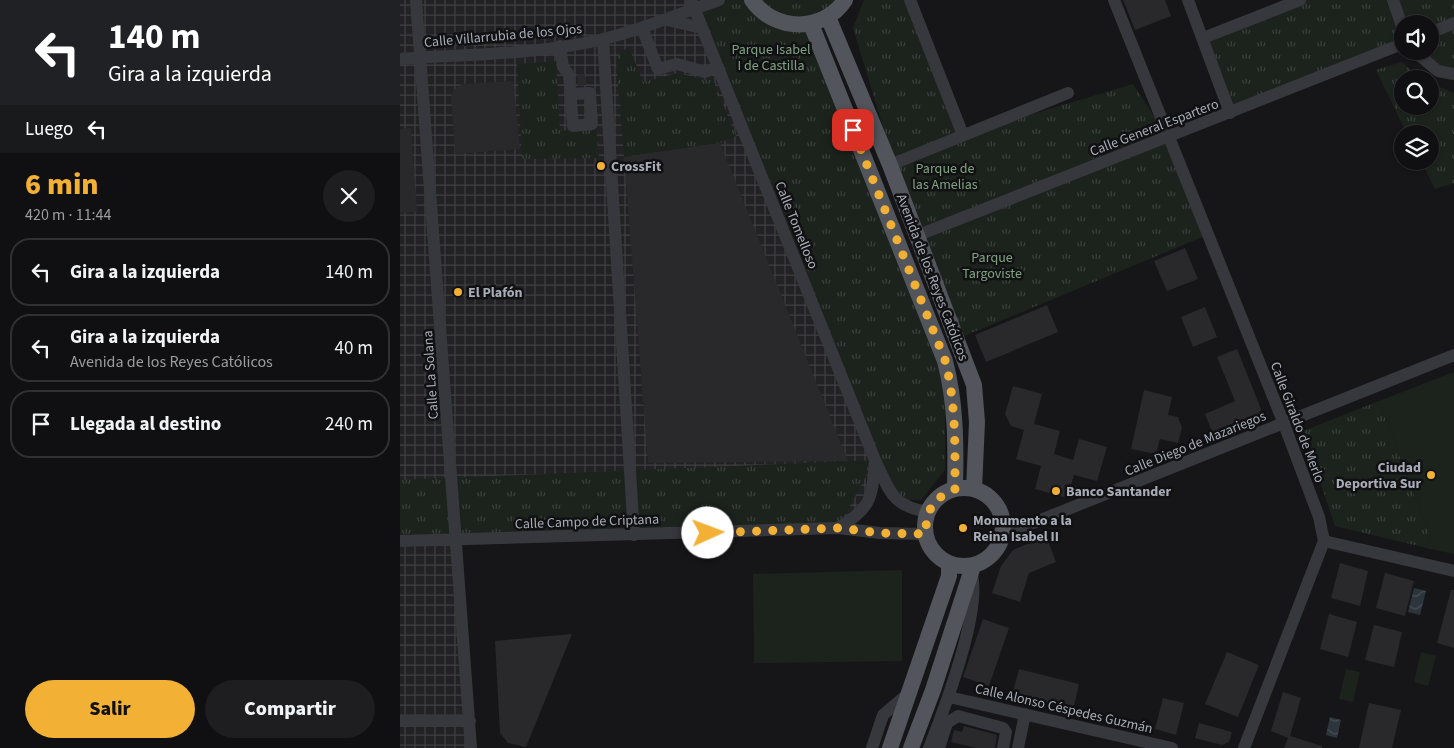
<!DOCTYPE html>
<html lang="es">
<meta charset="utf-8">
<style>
:root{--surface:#101012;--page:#1e1e20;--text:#f1f3f6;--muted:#9c9d9f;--line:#303032;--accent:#f2b134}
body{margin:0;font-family:"Source Sans 3",sans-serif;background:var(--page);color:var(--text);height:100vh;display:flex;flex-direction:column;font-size:19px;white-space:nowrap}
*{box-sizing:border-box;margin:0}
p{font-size:16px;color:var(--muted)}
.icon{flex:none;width:28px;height:28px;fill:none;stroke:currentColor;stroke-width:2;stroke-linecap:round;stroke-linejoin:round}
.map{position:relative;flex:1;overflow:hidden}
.drawer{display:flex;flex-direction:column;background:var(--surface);width:400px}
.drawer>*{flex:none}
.guide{background:#202124;color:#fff;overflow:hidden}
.tools{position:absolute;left:994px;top:15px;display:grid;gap:10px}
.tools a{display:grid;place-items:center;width:45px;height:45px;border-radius:50%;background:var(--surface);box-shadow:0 1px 4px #0004,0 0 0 1px var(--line);font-size:25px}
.pin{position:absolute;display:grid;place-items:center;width:42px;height:42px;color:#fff;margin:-21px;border-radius:10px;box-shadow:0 2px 8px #0006}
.me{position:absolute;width:55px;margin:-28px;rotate:88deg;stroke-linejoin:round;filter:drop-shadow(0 0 4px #0008)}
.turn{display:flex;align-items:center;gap:18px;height:105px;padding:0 25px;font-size:22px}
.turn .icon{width:65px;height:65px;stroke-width:2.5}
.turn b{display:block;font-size:35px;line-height:42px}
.then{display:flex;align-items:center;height:48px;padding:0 25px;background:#0003;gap:10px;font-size:19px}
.round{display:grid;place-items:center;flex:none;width:52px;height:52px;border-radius:26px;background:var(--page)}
.summary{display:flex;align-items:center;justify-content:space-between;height:85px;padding:0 25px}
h1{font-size:30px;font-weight:800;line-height:38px;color:var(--accent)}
.action{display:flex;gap:10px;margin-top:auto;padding:10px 25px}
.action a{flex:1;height:58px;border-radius:30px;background:var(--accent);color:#111;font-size:20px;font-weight:800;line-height:58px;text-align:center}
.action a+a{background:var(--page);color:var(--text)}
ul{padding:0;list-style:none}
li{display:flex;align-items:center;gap:15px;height:68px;margin:0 10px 8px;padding:0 15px;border:2px solid var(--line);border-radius:20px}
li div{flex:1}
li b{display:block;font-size:19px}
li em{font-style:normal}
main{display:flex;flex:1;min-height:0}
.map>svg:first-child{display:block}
</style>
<main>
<section class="drawer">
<div class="guide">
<div class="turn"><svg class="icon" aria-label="left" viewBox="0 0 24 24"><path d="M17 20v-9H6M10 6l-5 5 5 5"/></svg><div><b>140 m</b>Gira a la izquierda</div></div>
<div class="then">Luego<svg class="icon" aria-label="left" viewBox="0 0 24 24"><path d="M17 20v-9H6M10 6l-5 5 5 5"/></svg></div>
</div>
<div class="summary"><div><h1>6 min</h1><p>420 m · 11:44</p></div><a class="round"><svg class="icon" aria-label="close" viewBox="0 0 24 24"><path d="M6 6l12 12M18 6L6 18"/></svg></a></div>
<ul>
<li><svg class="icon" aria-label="left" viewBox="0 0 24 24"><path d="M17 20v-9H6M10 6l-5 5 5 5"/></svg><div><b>Gira a la izquierda</b></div><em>140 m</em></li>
<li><svg class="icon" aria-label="left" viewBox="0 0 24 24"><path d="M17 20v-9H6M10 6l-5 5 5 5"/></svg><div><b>Gira a la izquierda</b><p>Avenida de los Reyes Católicos</p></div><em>40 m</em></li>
<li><svg class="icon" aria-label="arrive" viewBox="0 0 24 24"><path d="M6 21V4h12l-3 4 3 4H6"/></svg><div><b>Llegada al destino</b></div><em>240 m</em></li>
</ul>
<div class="action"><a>Salir</a><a>Compartir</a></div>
</section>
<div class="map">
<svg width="1054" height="748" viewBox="0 0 1054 748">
<defs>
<pattern id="industrial-grid" width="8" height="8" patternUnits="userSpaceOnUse" patternTransform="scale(1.25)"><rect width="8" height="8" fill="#222225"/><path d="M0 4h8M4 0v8" fill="none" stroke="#3f3f43"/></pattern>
<pattern id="grass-tufts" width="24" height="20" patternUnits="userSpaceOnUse" patternTransform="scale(1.25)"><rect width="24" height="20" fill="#1c231d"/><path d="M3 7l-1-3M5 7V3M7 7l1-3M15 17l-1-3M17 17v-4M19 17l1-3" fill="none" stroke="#3a403c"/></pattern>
<pattern id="water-waves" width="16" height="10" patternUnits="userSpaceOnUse" patternTransform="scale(1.25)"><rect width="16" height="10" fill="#2c353c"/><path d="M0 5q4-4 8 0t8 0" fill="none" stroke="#485056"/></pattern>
</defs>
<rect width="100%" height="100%" fill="#161618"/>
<path fill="url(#industrial-grid)" d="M0 0H291L475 460 472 495 438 528 57 540 69 748H0Z"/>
<path fill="url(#grass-tufts)" d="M294 0H441L411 24 545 361V470L521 500H495Z
M464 0H510L563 135 733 84 768 138 807 235 557 339 516 236 453 28Z
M907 0H1054V74L1018 51H1030V24H1002V44L830 113 803 38Z
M229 47 243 82 278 73 307 80 312 77 336 136 320 143 224 157 216 61 220 53Z
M156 61 160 131 196 128 199 158 122 159 117 64Z
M1001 62 1022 79H1002V106H1030V83L1054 93V183L1035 189 1021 161H1030V134H1007L976 70Z
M979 401 1035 550 935 526 903 431Z
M475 460 438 528 0 540V480Z"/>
<path fill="#1c231d" d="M1054 372V554L1035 550 979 401Z
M502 570V661L354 663 353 574Z
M1021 652 1036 656 1028 686 1014 682Z
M946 669 960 672 953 702 939 699Z"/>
<path fill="url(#water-waves)" d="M1014 588 1026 591 1020 615 1008 612Z
M930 717 941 720 937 738 926 735Z"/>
<path fill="#29292c" d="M723 0H765L771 16 735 30Z
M185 74 186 85 178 86 177 75Z
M113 81 120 149 55 154 51 95 54 90 62 84Z
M11 128 17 212 0 213V129Z
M320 143 448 461 248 463 224 157Z
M785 248 798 279 767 291 754 261Z
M647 305 658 332 586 362 575 335Z
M805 307 817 337 793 347 781 317Z
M837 349 861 409 859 415 813 434 805 414 835 401 817 357Z
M613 386 642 394 634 424 660 431 654 454 673 460 679 439 707 447 697 481 674 475 667 498 635 489 641 466 616 459 624 430 611 426 605 414Z
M744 390 772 397 768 415 778 417 782 428 778 443 760 439 756 454 731 449Z
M646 536 656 562 629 573 620 602 592 593 601 566 613 550Z
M940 563 968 571 960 606 931 598Z
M985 573 1014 581 1005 616 976 608Z
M1051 590H1054V648L1037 643Z
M929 614 957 622 948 657 920 649Z
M583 619 609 628 589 686 563 677Z
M974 625 1002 632 994 667 965 660Z
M172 634 126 747 108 743 100 733 95 641Z
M827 652 859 665 838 717 805 704Z
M619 669 679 684 673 710 612 695Z
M883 692 901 698 890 736 922 746V748H884L888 738 871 731Z
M763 698 784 703 776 735 755 729Z
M969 703 1001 710 992 748H959Z
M799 723 832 732 829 742 822 745 795 738Z
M564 726 597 735 595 748H576L551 742 554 730 562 732Z"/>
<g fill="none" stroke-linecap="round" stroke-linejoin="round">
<path stroke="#37383d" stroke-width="12" d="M16 0 71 748
M291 0 475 460C490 491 491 506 528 512
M510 0 563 135
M714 0 884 424 919 517 924 541 844 748
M788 0 830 113
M993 0 1002 26
M267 20 302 28
M242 28 258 69 277 64 305 72 318 67
M1030 33 1054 23
M803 38 900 0
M203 39 234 535
M160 46 163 67 169 75 173 126 192 124 190 93 171 94
M1014 51 1038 71 1054 74
M0 59C67 54 138 55 204 39 244 29 281 13 319 0
M490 165 668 93
M516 236 1002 44
M438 528C472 508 472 498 475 460
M603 535 1054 355
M0 541 438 528 480 533 525 534
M924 541 1054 571
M549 697 772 748
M0 721H70
M472 748 483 715 510 692
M529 748C544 710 581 612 572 575
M539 748 547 723 558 716 603 728 606 732 603 748
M618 748 625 714"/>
<path stroke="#53555c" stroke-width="16" d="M352 0C374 32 423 33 445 0
M428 17 490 165 574 385 577 422 574 489
M411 24 545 361C556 403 556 445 555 489
M525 527a39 39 0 1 1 78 0a39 39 0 1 1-78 0Z
M490 748 549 576V564
M511 748 533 690 573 566"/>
</g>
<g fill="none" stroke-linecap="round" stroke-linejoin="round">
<path stroke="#f2b134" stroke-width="9" stroke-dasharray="0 16.2" d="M308 533 438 528 480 533 525 534C528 508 531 500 555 489 555 445 556 403 545 360L453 130"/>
</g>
<g fill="#f2b134" stroke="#111113" stroke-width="2">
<circle cx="201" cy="166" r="5"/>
<circle cx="58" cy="292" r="5"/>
<circle cx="1031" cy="475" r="5"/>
<circle cx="656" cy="491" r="5"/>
<circle cx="563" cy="528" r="5"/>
</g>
<g text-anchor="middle" stroke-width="5" stroke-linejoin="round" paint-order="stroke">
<g font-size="14" fill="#a8adb8" stroke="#111113">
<text transform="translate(103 35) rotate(-5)" y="5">Calle Villarrubia de los Ojos</text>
<text transform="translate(754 127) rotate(-21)" y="5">Calle General Espartero</text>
<text transform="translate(397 225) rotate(68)" y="5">Calle Tomelloso</text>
<text transform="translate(533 277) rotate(69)" y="5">Avenida de los Reyes Católicos</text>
<text transform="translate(30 375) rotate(-94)" y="5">Calle La Solana</text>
<text transform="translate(898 422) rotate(69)" y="5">Calle Giraldo de Merlo</text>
<text transform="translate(795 443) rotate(-22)" y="5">Calle Diego de Mazariegos</text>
<text transform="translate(187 521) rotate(-2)" y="5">Calle Campo de Criptana</text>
<text transform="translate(664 708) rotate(13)" y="5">Calle Alonso Céspedes Guzmán</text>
</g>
<g font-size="14" fill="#7fa381" stroke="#111113">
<text x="371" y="54">Parque Isabel<tspan x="371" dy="16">I de Castilla</tspan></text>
<text x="545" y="173">Parque de<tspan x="545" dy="16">las Amelias</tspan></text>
<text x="592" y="262">Parque<tspan x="592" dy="16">Targoviste</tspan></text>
</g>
<g font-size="14" font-weight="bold" fill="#a8adb8" stroke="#111113" text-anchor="start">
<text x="211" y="171">CrossFit</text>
<text x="68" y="297">El Plafón</text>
<text x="1021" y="472" text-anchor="end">Ciudad<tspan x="1021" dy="16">Deportiva Sur</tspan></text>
<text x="666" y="496">Banco Santander</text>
<text x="573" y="525">Monumento a la<tspan x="573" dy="16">Reina Isabel II</tspan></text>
</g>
</g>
</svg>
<div class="tools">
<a><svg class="icon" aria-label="sound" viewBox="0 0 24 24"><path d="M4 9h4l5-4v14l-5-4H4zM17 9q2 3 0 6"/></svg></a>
<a><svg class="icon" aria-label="search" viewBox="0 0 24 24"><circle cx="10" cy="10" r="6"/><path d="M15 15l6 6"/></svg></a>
<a><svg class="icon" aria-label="layers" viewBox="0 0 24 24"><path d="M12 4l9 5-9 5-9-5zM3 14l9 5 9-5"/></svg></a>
</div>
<div class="pin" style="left:453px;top:130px;background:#d93025"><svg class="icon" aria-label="arrive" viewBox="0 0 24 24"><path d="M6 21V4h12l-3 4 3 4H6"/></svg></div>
<svg class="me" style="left:308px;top:533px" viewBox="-20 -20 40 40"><circle r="19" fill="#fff"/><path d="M0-13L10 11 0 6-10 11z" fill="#f2b134"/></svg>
</div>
</main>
